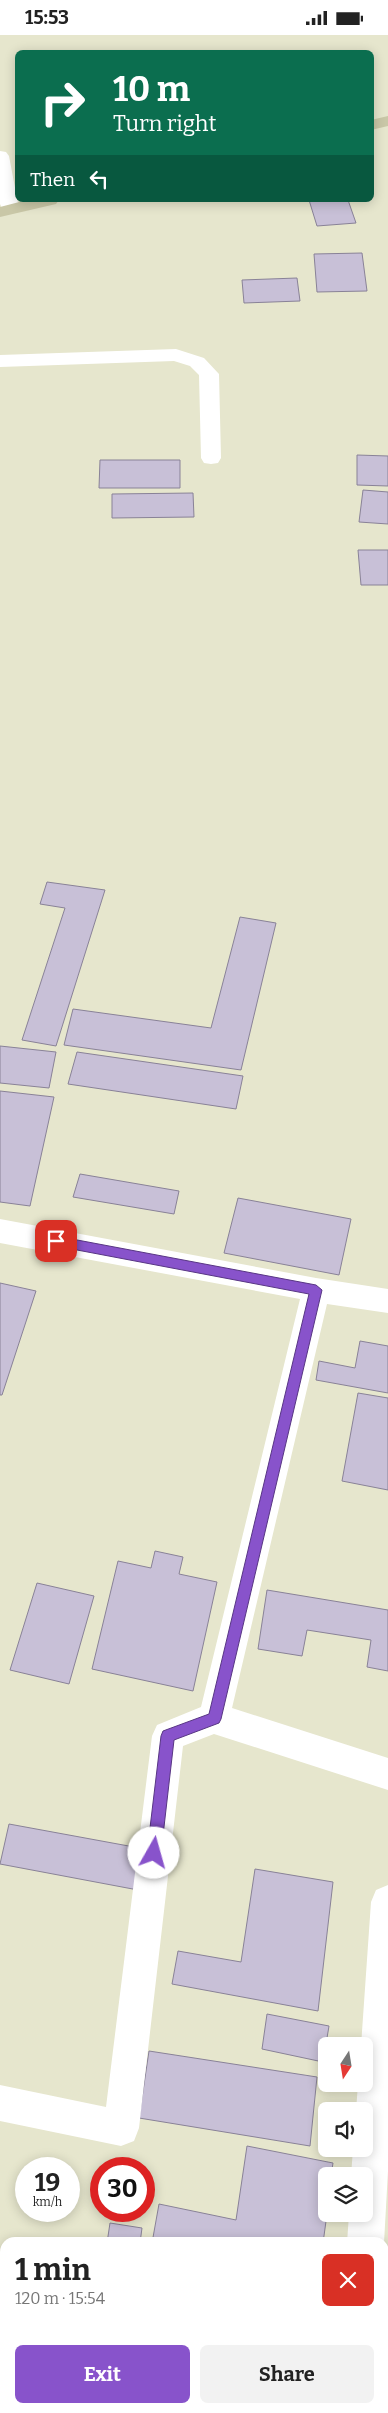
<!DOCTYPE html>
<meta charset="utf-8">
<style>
:root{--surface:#fff;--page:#f2f2f2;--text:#222;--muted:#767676;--accent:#8853cb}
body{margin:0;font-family:Bitter,serif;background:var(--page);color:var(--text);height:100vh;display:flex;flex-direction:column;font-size:19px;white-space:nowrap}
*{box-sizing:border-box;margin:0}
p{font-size:16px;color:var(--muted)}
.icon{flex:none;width:28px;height:28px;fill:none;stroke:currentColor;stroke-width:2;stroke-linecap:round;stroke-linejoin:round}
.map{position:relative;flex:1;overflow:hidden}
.sheet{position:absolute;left:0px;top:2202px;width:389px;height:176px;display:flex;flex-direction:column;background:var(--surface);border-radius:15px 15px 0 0;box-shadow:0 2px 12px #0003}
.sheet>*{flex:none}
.banner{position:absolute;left:15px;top:15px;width:359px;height:152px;border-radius:8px;box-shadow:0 2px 12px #0003;background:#0b6e4f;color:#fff;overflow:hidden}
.needle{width:32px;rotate:192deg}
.fabs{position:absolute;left:318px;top:2002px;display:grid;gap:10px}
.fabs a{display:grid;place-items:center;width:55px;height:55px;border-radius:8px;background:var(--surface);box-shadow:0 2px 12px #0003;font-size:25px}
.speed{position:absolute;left:15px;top:2122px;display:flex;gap:10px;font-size:25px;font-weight:700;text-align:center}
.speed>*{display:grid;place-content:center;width:65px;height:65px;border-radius:50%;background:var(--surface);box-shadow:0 2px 12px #0003;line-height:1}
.speed small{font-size:12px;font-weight:400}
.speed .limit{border:8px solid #d22;background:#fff;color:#111}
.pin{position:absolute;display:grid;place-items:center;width:42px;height:42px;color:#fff;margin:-21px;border-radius:10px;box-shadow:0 2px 8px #0006}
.me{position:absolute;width:55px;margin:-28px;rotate:7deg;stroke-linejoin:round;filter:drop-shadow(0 0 4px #0008)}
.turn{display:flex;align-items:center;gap:18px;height:105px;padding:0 15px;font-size:22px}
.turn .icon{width:65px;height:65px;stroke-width:2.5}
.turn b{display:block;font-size:35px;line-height:42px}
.then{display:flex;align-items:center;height:48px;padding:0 15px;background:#0003;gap:10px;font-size:19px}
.round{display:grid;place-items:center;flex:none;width:52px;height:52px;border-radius:8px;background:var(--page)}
.head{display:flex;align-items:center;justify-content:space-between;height:85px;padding:0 15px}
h1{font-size:30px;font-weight:700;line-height:38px}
.action{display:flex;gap:10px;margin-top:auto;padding:10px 15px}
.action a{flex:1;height:58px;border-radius:8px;background:var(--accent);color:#fff;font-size:20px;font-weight:700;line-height:58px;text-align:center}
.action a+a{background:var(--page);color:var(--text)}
.status{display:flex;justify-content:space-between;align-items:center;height:35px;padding:0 25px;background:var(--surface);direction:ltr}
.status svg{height:14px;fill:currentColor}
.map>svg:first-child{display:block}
</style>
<div class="status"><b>15:53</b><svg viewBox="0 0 49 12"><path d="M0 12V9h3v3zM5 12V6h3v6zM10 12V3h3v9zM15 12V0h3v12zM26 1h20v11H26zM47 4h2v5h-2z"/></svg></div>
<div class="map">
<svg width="388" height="2378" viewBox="0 0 388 2378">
<rect width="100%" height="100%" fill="#e6e6cd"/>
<path fill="#c8c0d7" stroke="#898297" d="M309 165H348L356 188 317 191Z
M362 218 367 256 317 257 314 219Z
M297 243 300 266 244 268 242 245Z
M357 420 388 421V451L357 450Z
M100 425H180V453H99Z
M363 455 388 457V489L359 487Z
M193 458 194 482 112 483V459Z
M358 515H388V550H361Z
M47 847 105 855 56 1011 22 1005 65 873 40 869Z
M240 882 276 888 241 1035 64 1010 73 974 211 993Z
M0 1011 56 1017 49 1053 0 1048Z
M77 1017 243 1041 236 1074 68 1049Z
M0 1056 54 1062 30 1171 0 1167Z
M80 1139 179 1156 174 1179 73 1162Z
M238 1163 351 1184 339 1240 224 1218Z
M0 1248 36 1256 2 1360H0Z
M360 1306 388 1311V1358L316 1345 319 1326 355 1333Z
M358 1358 388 1363V1455L342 1446Z
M155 1516 183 1522 179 1539 217 1547 193 1656 92 1634 118 1526 151 1533Z
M37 1548 94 1561 69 1649 10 1635Z
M267 1555 388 1575V1636L367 1632 371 1605 307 1595 302 1621 258 1614Z
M9 1789 145 1814 138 1855 0 1829Z
M255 1834 333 1847 318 1976 172 1949 178 1916 241 1927Z
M267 1979 329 1991 323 2027 262 2014Z
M149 2016 317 2042 310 2111 139 2083Z
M247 2111 333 2128 331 2141H326L327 2179 323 2208H152L159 2169 236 2185Z
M110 2188 142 2193 140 2208H107Z
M388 2340V2378H383L384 2374Z
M37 2374H76L75 2378H36Z"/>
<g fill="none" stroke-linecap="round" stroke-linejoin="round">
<path fill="#fff" fill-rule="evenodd" d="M0 116 6 117 9 121 19 174 16 178H4L0 169Z
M176 314 204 323 219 339 221 423 218 428 211 429 204 428 201 423 199 340 190 331 174 326 0 332V320Z
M0 1184 316 1243 388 1254V1278L327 1269 232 1673 388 1723V1755L214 1699 183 1711 139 2093 134 2106 121 2111 0 2086V2050L106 2072 152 1701 157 1690 201 1672 300 1264 0 1208Z
M388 1850V2136L384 2208H347L349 2179H364V2141H351L353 2114H364V2076H356L358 2049H364V2011H361L371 1867 376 1855Z
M334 2374H372V2378H334Z"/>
<path fill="#c9c7a7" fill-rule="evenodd" d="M388 81V91L371 95V85Z
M27 165H59L56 169 0 182V172Z"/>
</g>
<path fill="#8853cb" stroke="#583684" d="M56 1201 316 1250 322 1255 221 1684 219 1688 174 1705 161 1818 159 1823 154 1825 149 1823 147 1818 161 1701 163 1696 209 1679 309 1259 56 1211 50 1206Z"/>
</svg>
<div class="fabs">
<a><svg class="needle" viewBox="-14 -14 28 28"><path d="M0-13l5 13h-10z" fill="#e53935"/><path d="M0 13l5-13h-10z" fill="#767676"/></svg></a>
<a><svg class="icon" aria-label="sound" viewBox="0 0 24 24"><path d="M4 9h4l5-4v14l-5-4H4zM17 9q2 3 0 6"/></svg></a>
<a><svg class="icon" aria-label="layers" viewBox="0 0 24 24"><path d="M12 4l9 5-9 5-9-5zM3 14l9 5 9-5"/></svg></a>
</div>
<div class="speed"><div>19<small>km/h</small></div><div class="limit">30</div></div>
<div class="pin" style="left:56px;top:1206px;background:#d93025"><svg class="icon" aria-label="arrive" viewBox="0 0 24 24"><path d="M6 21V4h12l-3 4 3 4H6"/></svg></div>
<svg class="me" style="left:154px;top:1818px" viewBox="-20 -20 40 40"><circle r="19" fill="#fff"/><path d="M0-13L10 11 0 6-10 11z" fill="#8853cb"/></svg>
<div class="banner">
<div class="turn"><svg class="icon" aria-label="right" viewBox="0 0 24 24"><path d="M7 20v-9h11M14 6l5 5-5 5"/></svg><div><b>10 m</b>Turn right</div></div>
<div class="then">Then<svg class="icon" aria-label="left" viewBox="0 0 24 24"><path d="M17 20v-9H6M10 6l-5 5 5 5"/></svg></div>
</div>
<section class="sheet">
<div class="head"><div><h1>1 min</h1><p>120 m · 15:54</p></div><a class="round" style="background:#d93025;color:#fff"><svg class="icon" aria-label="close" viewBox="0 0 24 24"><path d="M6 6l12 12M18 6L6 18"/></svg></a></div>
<div class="action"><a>Exit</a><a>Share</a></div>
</section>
</div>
